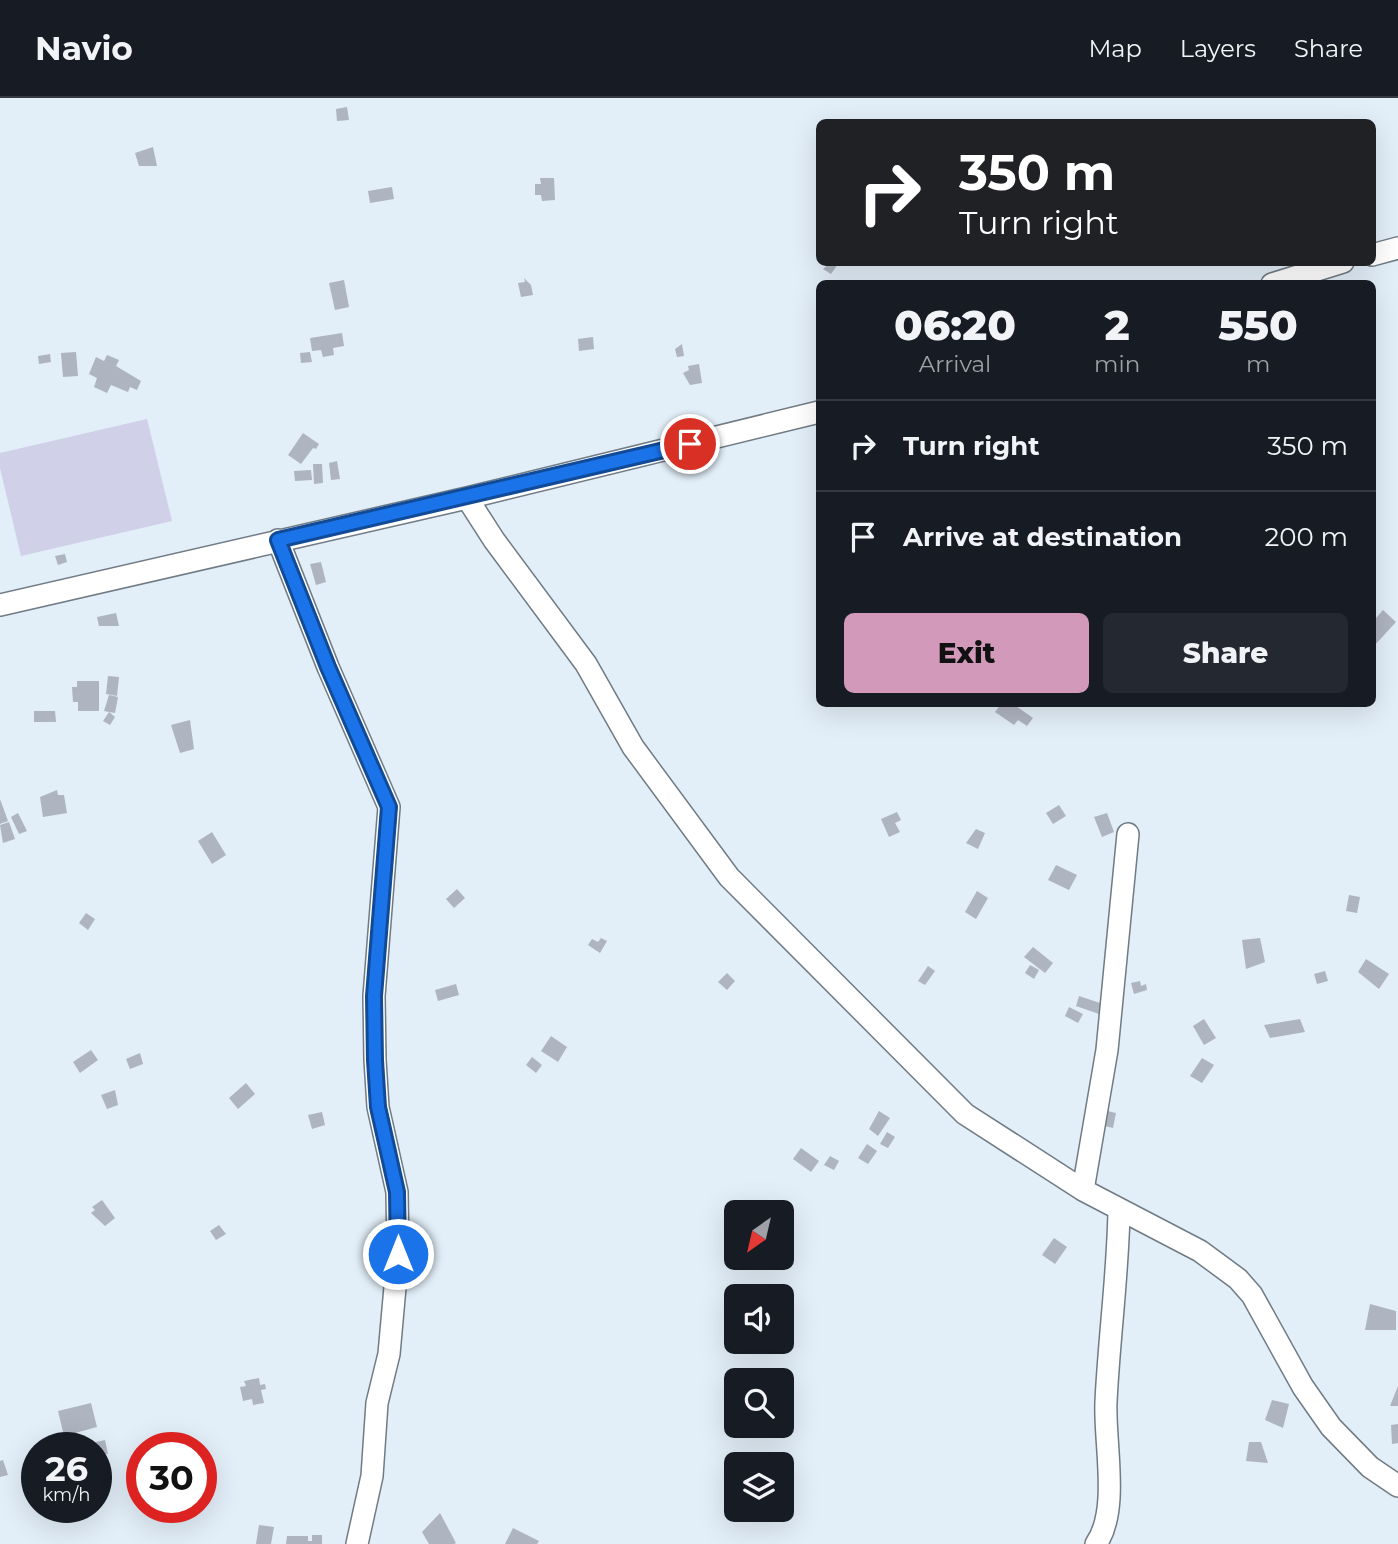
<!DOCTYPE html>
<style>
:root{--surface:#171b24;--page:#242831;--text:#f1f3f6;--muted:#9ea1a6;--line:#363941;--accent:#d399bb}
body{margin:0;font-family:Montserrat,sans-serif;background:var(--page);color:var(--text);height:100vh;display:flex;flex-direction:column;font-size:26px;white-space:nowrap}
*{box-sizing:border-box;margin:0}
p{font-size:23px;color:var(--muted)}
.icon{flex:none;width:38px;height:38px;fill:none;stroke:currentColor;stroke-width:2;stroke-linecap:round;stroke-linejoin:round}
.map{position:relative;flex:1;overflow:hidden}
.sheet{position:absolute;left:816px;top:182px;width:560px;height:427px;display:flex;flex-direction:column;background:var(--surface);border-radius:10px;box-shadow:0 7px 28px #0002}
.sheet>*{flex:none}
.guide{position:absolute;left:816px;top:21px;width:560px;height:147px;border-radius:10px;box-shadow:0 7px 28px #0002;background:#202124;color:#fff;overflow:hidden}
.needle{width:46px;rotate:214deg}
.tools{position:absolute;left:724px;top:1102px;display:grid;gap:14px}
.tools a{display:grid;place-items:center;width:70px;height:70px;border-radius:10px;background:var(--surface);box-shadow:0 7px 28px #0002;font-size:35px}
.speed{position:absolute;left:21px;top:1334px;display:flex;gap:14px;font-size:35px;font-weight:700;text-align:center}
.speed>*{display:grid;place-content:center;width:91px;height:91px;border-radius:50%;background:var(--surface);box-shadow:0 7px 28px #0002;line-height:1}
.speed small{font-size:18px;font-weight:400}
.speed .limit{border:10px solid #d22;background:#fff;color:#111}
.pin{position:absolute;display:grid;place-items:center;width:60px;height:60px;color:#fff;margin:-30px;border:4px solid #fff;border-radius:50%;box-shadow:0 2px 7px #0007}
.me{position:absolute;width:77px;margin:-38px;rotate:0deg;stroke-linejoin:round;filter:drop-shadow(0 0 5px #0008)}
.turn{display:flex;align-items:center;gap:24px;height:147px;padding:0 28px;font-size:32px}
.turn .icon{width:91px;height:91px;stroke-width:2.5}
.turn b{display:block;font-size:49px;line-height:60px}
.eta{display:flex;justify-content:space-evenly;align-items:center;height:119px;text-align:center}
.eta b{font-size:42px;font-weight:800;line-height:49px}
.primary-button{display:flex;gap:14px;margin-top:auto;padding:14px 28px}
.primary-button a{flex:1;height:80px;border-radius:10px;background:var(--accent);color:#111;font-size:28px;font-weight:800;line-height:80px;text-align:center}
.primary-button a+a{background:var(--page);color:var(--text)}
ul{padding:0;list-style:none}
li{display:flex;align-items:center;gap:21px;height:91px;padding:0 28px;border-top:2px solid var(--line)}
li div{flex:1}
li b{display:block;font-size:26px}
li em{font-style:normal}
header{display:flex;align-items:center;gap:42px;box-sizing:border-box;height:98px;padding:0 35px;background:var(--surface);border-bottom:2px solid var(--line)}
header strong{font-size:33px}
nav{display:flex;gap:38px;margin-inline-start:auto;font-size:24px}
.map>svg:first-child{display:block}
</style>
<header>
<strong>Navio</strong>
<nav><a>Map</a><a>Layers</a><a>Share</a></nav>
</header>
<div class="map">
<svg width="1398" height="1446" viewBox="0 0 1398 1446">
<rect width="100%" height="100%" fill="#e2eef8"/>
<path fill="#d0d0e8" d="M147 321 172 423 21 458 0 370V355Z"/>
<path fill="#aeb4c0" d="M347 9 349 22 337 23 336 11Z
M153 49 157 68H139L135 55Z
M540 80H554L555 102 542 103 541 97H535V86H541Z
M392 89 394 101 370 105 368 93Z
M830 165 838 166 831 176 823 171Z
M524 180 531 187 533 197 521 199 518 185 525 184Z
M344 182 349 209 335 212 329 185Z
M342 235 344 248 333 250 334 257 323 259 321 252 312 253 310 240Z
M593 239 594 251 579 253 578 241Z
M682 246 684 258 677 259 675 251Z
M76 254 78 278 63 279 61 255Z
M310 254 312 264 301 265 300 255Z
M50 256 51 264 39 266 38 258Z
M107 257 119 262 116 268 141 283 137 292 130 289 128 294 111 287 107 295 94 289 97 280 89 276 96 259 104 263Z
M699 266 702 285 690 287 683 275 689 272 688 268Z
M303 335 319 346 316 351 313 350 301 366 288 357Z
M337 363 340 381 331 382 329 365Z
M313 366H322L323 385 314 386Z
M311 372 312 382 295 383 294 373Z
M65 456 67 464 58 467 55 458Z
M321 464 326 484 316 487 310 466Z
M1383 512 1396 524 1373 549 1372 516 1376 520Z
M116 515 119 528H99L97 519Z
M108 578 119 579 117 598 106 596Z
M77 583H99V613H78V604H73L72 589H77Z
M109 597 118 599 115 615 109 614 115 619 110 627 103 623 109 614 104 613Z
M1001 606H1013L1033 620 1027 628 1018 622 1014 627 995 614Z
M34 613H55L56 624H34Z
M190 622 194 651 180 655 171 627Z
M57 692 58 697H64L67 715 43 719 40 699Z
M0 701 8 723 0 726Z
M1059 707 1066 718 1053 726 1046 715Z
M897 714 901 722 895 725 900 734 889 739 881 721Z
M18 715 27 733 19 736 11 719Z
M1107 715 1114 734 1102 739 1094 719Z
M9 724 15 741 3 745 0 727Z
M976 731 985 735 978 751 966 745Z
M212 734 226 757 212 766 198 743Z
M1056 767 1077 777 1069 792 1048 782Z
M457 791 465 800 454 810 446 801Z
M977 793 988 800 976 821 965 814Z
M1349 797 1360 799 1357 815 1346 813Z
M86 815 95 821 88 832 79 825Z
M601 840 607 843 600 855 588 847 592 841 598 844Z
M1260 840 1265 864 1246 871 1242 842Z
M1033 849 1053 865 1045 875 1024 859Z
M1366 861 1389 876 1379 891 1358 874Z
M1030 867 1039 872 1034 881 1025 875Z
M928 868 935 873 925 887 918 883Z
M1325 873 1328 883 1317 886 1314 876Z
M727 875 735 883 727 892 718 884Z
M1140 883 1141 888 1146 886 1147 892 1134 896 1131 885Z
M456 886 459 897 438 903 435 892Z
M1079 898 1103 906 1099 916 1076 908Z
M1069 909 1083 916 1078 925 1065 918Z
M1204 921 1216 940 1204 947 1193 928Z
M1300 921 1305 934 1270 940 1264 927Z
M551 938 567 949 558 964 541 953Z
M91 952 98 962 80 975 73 964Z
M140 955 143 966 130 971 126 961Z
M532 959 542 967 536 975 526 967Z
M1202 960 1214 967 1202 985 1190 978Z
M246 985 255 996 238 1011 229 1000Z
M115 992 118 1007 107 1011 101 997Z
M1103 1012 1116 1015 1113 1030 1100 1027Z
M879 1013 890 1020 878 1038 869 1031Z
M322 1014 325 1027 312 1031 308 1017Z
M887 1034 895 1039 888 1050 880 1046Z
M867 1046 877 1053 868 1066 858 1060Z
M801 1050 819 1063 811 1074 793 1061Z
M830 1058 839 1063 834 1072 824 1067Z
M102 1102 115 1120 105 1128 91 1115 95 1112 92 1109Z
M219 1127 226 1136 216 1142 210 1133Z
M1054 1140 1067 1149 1055 1166 1042 1157Z
M1370 1206 1396 1213V1232H1365Z
M259 1280 260 1287 265 1286 266 1291 261 1292 264 1305 253 1307 252 1301 243 1303 240 1289 246 1288 244 1283Z
M1398 1288V1308H1390Z
M1272 1302 1289 1306 1283 1330 1265 1322Z
M91 1305 97 1329 64 1338 58 1313Z
M1398 1326V1345L1392 1346 1391 1327Z
M105 1342 108 1356 96 1357V1349H88L87 1346Z
M1249 1344H1261L1268 1365 1246 1363Z
M3 1362 8 1377 0 1379V1363Z
M440 1415 456 1445 454 1446H429L422 1434Z
M259 1427 274 1429 271 1446H256Z
M513 1430 539 1443 537 1446H505Z
M312 1437H322V1446H286L287 1438H308V1443H312Z"/>
<g fill="none" stroke-linecap="round" stroke-linejoin="round">
<defs>
<path id="minor" d="M1372 157 1398 150
M1272 186 1343 164
M467 400 494 442 586 566 633 649 729 779 965 1016 1083 1092 1200 1153 1238 1181 1252 1197 1303 1289 1331 1329 1370 1369 1398 1388
M278 442 328 569 389 709 374 898 375 962 378 1009 397 1094 398 1156 389 1256 377 1305 372 1378 357 1446
M0 507 467 400 819 314
M1083 1092 1107 952 1128 736
M1096 1446C1120 1412 1104 1344 1106 1304 1109 1240 1118 1176 1119 1112"/>
</defs>
<use href="#minor" stroke="#707b84" stroke-width="24"/>
<use href="#minor" stroke="#fff" stroke-width="21"/>
</g>
<g fill="none" stroke-linecap="round" stroke-linejoin="round">
<defs>
<path id="route" d="M398 1156 397 1094 378 1009 375 962 374 898 389 709 328 569 278 442 690 346"/>
</defs>
<use href="#route" stroke="#114b97" stroke-width="18"/>
<use href="#route" stroke="#1a73e8" stroke-width="12"/>
</g>
</svg>
<div class="tools">
<a><svg class="needle" viewBox="-14 -14 28 28"><path d="M0-13l5 13h-10z" fill="#e53935"/><path d="M0 13l5-13h-10z" fill="#9ea1a6"/></svg></a>
<a><svg class="icon" aria-label="sound" viewBox="0 0 24 24"><path d="M4 9h4l5-4v14l-5-4H4zM17 9q2 3 0 6"/></svg></a>
<a><svg class="icon" aria-label="search" viewBox="0 0 24 24"><circle cx="10" cy="10" r="6"/><path d="M15 15l6 6"/></svg></a>
<a><svg class="icon" aria-label="layers" viewBox="0 0 24 24"><path d="M12 4l9 5-9 5-9-5zM3 14l9 5 9-5"/></svg></a>
</div>
<div class="speed"><div>26<small>km/h</small></div><div class="limit">30</div></div>
<div class="pin" style="left:690px;top:346px;background:#d93025"><svg class="icon" aria-label="arrive" viewBox="0 0 24 24"><path d="M6 21V4h12l-3 4 3 4H6"/></svg></div>
<svg class="me" style="left:398px;top:1156px" viewBox="-20 -20 40 40"><circle r="17" fill="#1a73e8" stroke="#fff" stroke-width="3"/><path d="M0-11L8 9 0 5-8 9z" fill="#fff"/></svg>
<div class="guide">
<div class="turn"><svg class="icon" aria-label="right" viewBox="0 0 24 24"><path d="M7 20v-9h11M14 6l5 5-5 5"/></svg><div><b>350 m</b>Turn right</div></div>
</div>
<section class="sheet">
<div class="eta">
<div><b>06:20</b><p>Arrival</p></div>
<div><b>2</b><p>min</p></div>
<div><b>550</b><p>m</p></div>
</div>
<ul>
<li><svg class="icon" aria-label="right" viewBox="0 0 24 24"><path d="M7 20v-9h11M14 6l5 5-5 5"/></svg><div><b>Turn right</b></div><em>350 m</em></li>
<li><svg class="icon" aria-label="arrive" viewBox="0 0 24 24"><path d="M6 21V4h12l-3 4 3 4H6"/></svg><div><b>Arrive at destination</b></div><em>200 m</em></li>
</ul>
<div class="primary-button"><a>Exit</a><a>Share</a></div>
</section>
</div>
